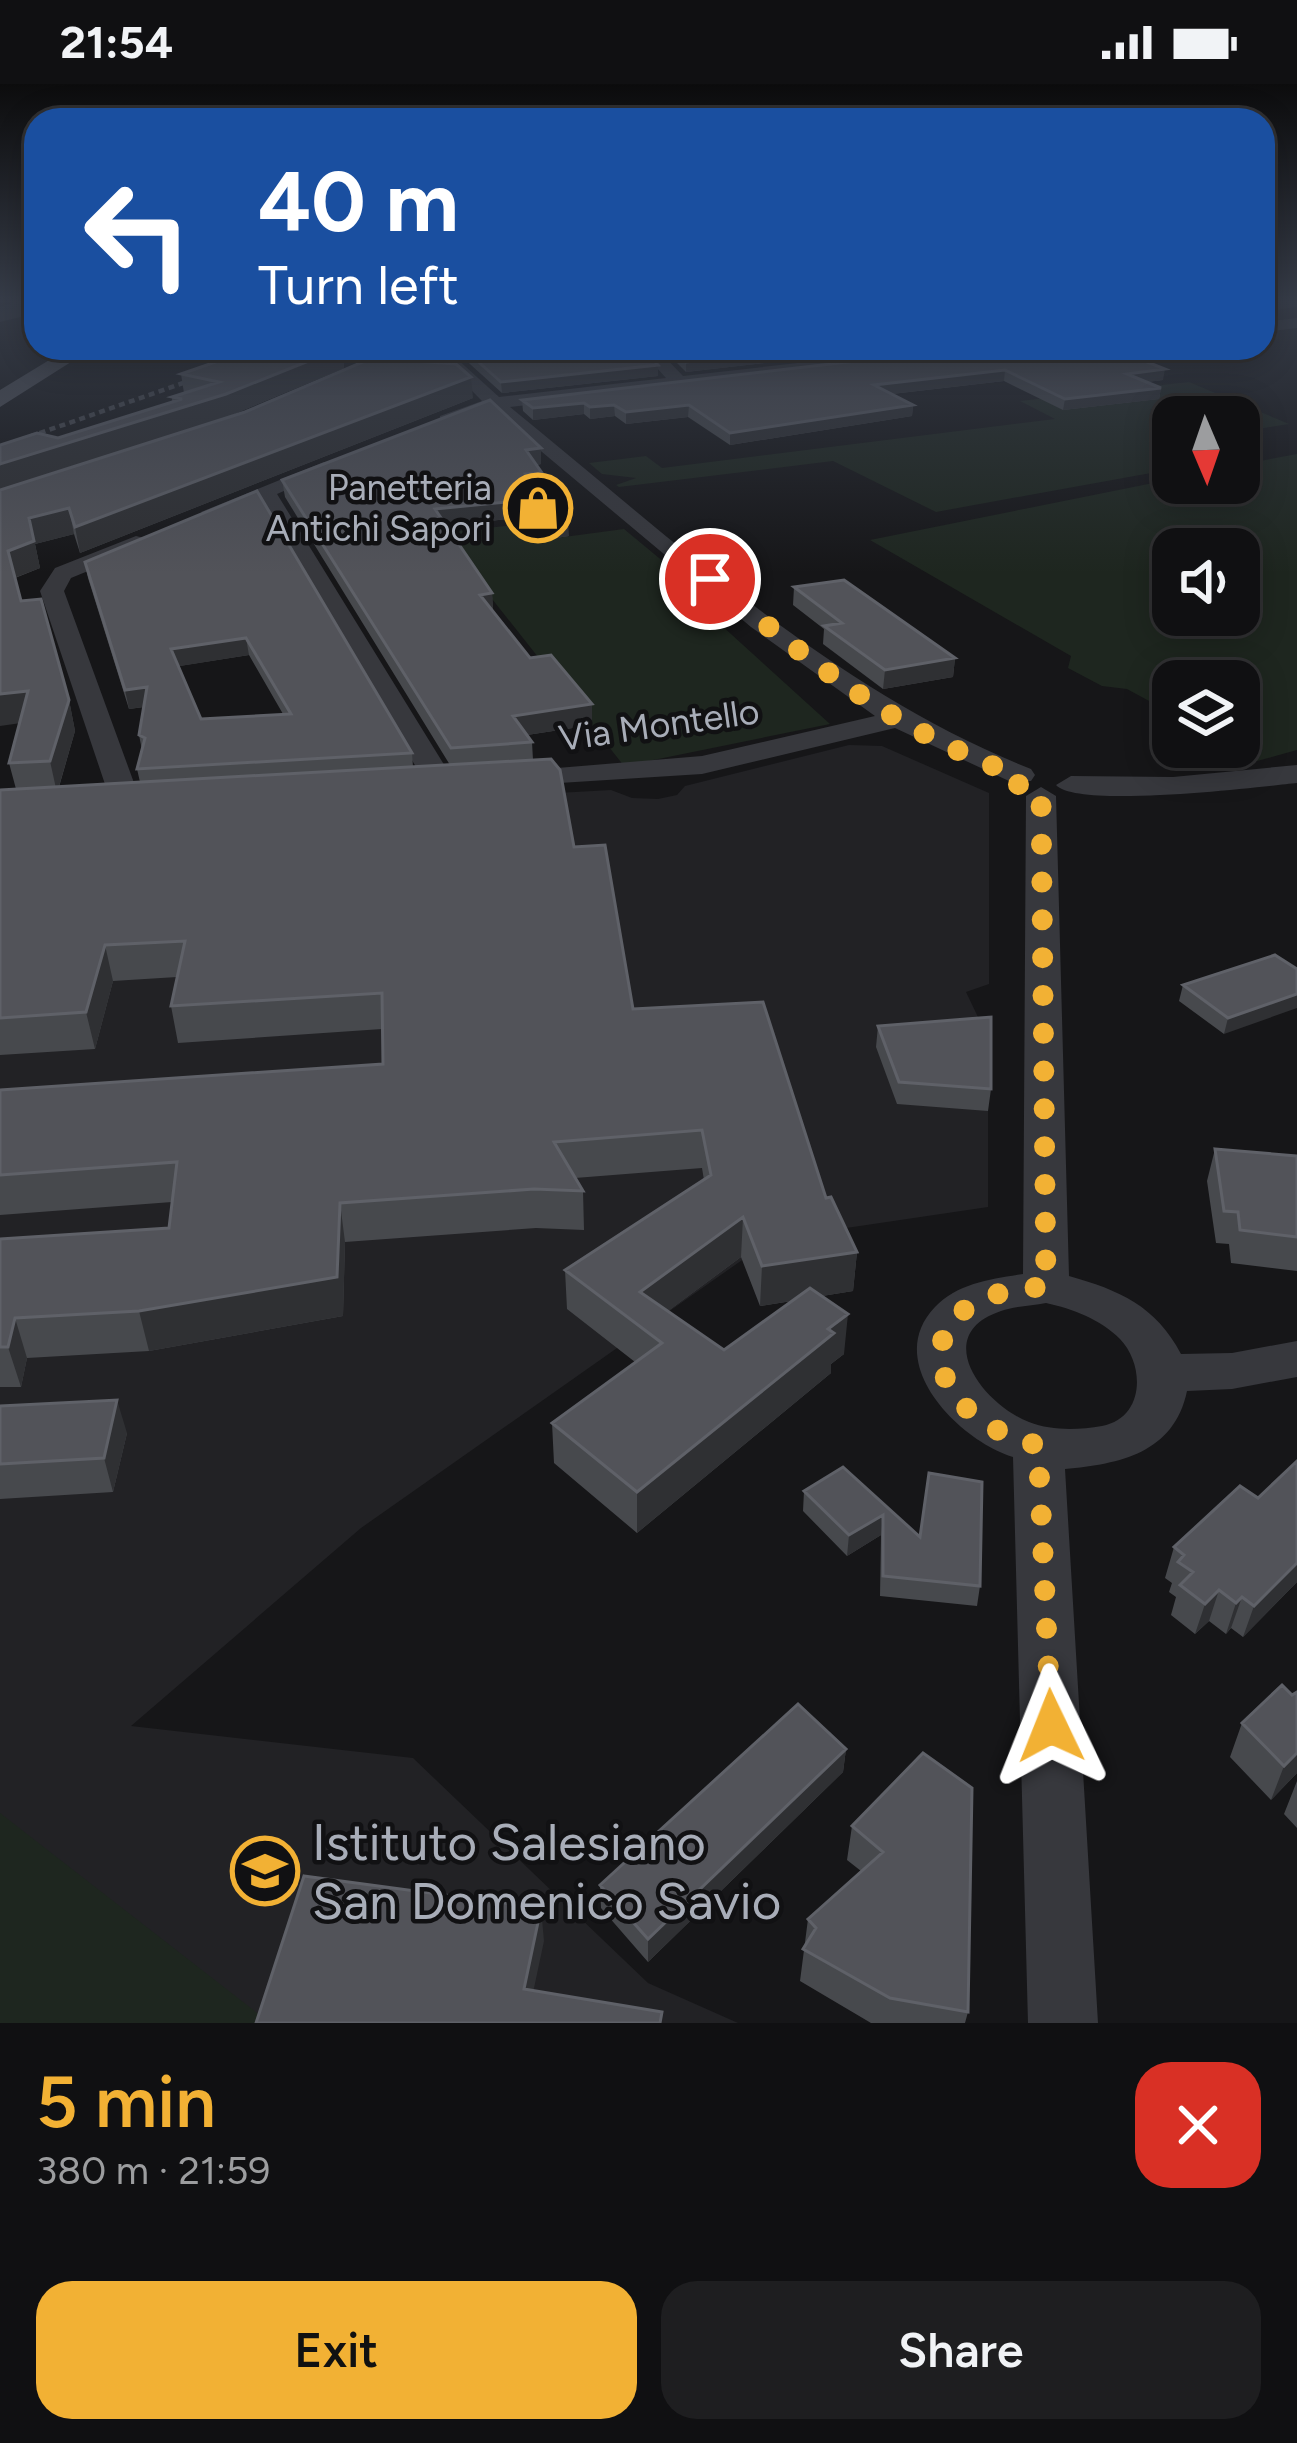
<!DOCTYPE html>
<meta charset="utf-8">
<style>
:root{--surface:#101012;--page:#1e1e20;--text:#f1f3f6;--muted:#9c9d9f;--line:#303032;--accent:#f2b134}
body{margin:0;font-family:Figtree,sans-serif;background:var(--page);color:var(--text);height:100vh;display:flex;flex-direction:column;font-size:45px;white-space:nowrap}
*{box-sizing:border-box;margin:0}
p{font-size:39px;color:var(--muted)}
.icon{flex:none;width:66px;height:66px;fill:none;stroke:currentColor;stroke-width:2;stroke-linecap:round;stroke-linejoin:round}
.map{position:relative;height:1939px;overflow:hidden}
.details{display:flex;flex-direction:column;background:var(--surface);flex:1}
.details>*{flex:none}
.guide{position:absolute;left:24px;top:24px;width:1251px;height:252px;border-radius:36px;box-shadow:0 6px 30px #0003,0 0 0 3px var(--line);background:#1a4fa0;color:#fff;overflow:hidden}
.needle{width:78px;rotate:178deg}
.controls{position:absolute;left:1152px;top:312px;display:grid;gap:24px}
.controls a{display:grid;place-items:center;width:108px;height:108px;border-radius:24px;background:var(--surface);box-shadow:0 6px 30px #0003,0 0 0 3px var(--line);font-size:60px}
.pin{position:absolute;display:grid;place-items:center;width:102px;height:102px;color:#fff;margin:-51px;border:6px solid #fff;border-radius:50%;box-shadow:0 3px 12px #0007}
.me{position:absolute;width:132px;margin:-66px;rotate:358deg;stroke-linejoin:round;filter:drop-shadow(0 0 9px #0008)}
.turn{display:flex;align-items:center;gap:42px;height:252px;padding:0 36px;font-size:54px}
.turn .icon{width:156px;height:156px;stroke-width:2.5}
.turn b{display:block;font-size:84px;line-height:102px}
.round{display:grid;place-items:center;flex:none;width:126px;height:126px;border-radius:36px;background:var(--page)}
.summary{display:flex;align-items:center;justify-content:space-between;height:204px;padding:0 36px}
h1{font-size:72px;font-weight:600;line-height:90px;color:var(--accent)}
.action{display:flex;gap:24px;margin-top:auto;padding:24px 36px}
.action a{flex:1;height:138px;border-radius:36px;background:var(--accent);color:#111;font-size:48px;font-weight:600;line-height:138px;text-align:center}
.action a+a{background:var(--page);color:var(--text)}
.status{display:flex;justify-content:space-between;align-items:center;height:84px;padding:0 60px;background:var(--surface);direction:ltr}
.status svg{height:33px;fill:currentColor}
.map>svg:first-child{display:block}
</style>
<div class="status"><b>21:54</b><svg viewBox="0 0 49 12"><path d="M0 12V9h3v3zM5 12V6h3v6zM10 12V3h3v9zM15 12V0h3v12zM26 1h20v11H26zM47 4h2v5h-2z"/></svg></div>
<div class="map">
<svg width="1297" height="1939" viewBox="0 0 1297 1939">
<rect width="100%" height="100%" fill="#161618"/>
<path fill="#222225" d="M849 661 882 662 989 709V900L966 908 988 954V1123L772 1155 361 1444 131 1642 413 1674 648 1899 738 1939H0V740L611 706 632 714 658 715 677 711 685 702Z"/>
<path fill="#1e261f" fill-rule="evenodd" d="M1189 298 1289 340 1239 348V333H1173V385L936 428 833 377 619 403 616 401 636 394 602 390 589 379 646 372 662 384 1055 335 1020 317Z
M1297 370V666L1257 677 1232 663H1239V597H1173V630L1127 605 1102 602 1068 584 1071 572 870 456 1173 395V399H1239V381ZM1173 465H1239V531H1173Z
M533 439 549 455 624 445 688 498 677 501 830 640 624 682 440 449Z
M0 1729 261 1932 256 1939H0Z"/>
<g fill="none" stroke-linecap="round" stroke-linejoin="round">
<path fill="#2c353c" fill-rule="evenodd" d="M18 217H36V222L0 233V223Z"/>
<path fill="#37383d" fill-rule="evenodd" d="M36 219V229L0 238V228Z
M1297 234V244L1263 248V238Z
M430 264H445L499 313 666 294 639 264H656L683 292 932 264H983L975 269 510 323C674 456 832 606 1031 685L1035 691 1031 697H1009L895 644 702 690 498 703 494 697 498 691 509 688 702 672 875 632 751 543 492 326 440 340V332L482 317Z
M324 378 341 382 277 410 456 700 452 706H430L426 700 260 417 212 434 201 428Z
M136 452 144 454V464L71 494 64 507 141 718 126 727 111 718 40 507 55 484Z
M1297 681V699C1258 703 1077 725 1056 701L1071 692 1173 693Z
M1041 703 1056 712 1069 1192C1119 1206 1156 1222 1181 1270L1232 1269 1297 1257V1293L1232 1305 1187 1307C1174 1369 1120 1380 1065 1385L1098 1939H1028L1013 1373C960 1357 881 1279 935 1223 958 1199 992 1195 1023 1190L1026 712ZM1046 1219C1073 1225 1100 1235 1120 1255 1145 1281 1145 1334 1102 1342 1078 1346 1052 1347 1029 1338 984 1321 929 1251 1001 1227 1014 1222 1032 1222 1046 1219Z"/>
<path fill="#53555c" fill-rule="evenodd" d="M69 264H93L0 323V306Z
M405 264 427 266 347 307 339 308 328 302Z"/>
<path stroke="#4a4c52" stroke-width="4.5" stroke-dasharray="6 4.5" stroke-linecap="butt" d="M0 363 189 297 261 264"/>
</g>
<path fill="#47494d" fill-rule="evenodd" d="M342 264 344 284 229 332 473 314 80 469 74 450 35 460 40 484 15 494 21 517 69 616 75 647 59 703 140 698 137 685 142 666 139 651 144 623 129 625 88 494 85 478 257 407 412 669 413 683 450 681 285 413 282 396 541 364V380L537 381 543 406H541L569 452 530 458 507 435 446 442 492 509 493 528 530 574 592 620V641L527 651 532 658 533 676 574 763 633 925 826 1114 857 1168 853 1207 822 1212 844 1270 831 1280V1289L637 1449 554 1379 552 1339 635 1278 567 1225 565 1186 704 1096 702 1084 575 1094 583 1107 584 1146 536 1144 345 1158 343 1232 149 1267 27 1274 21 1303H0V1155L169 1144 172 1118 0 1131V1006L383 980 382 945 178 959 171 922 177 893 113 897 95 965 0 971V706L16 705 9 679 19 639 0 361 58 354 172 318V313L184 309 181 290ZM249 571 283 630 201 635 179 582ZM741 1173 760 1222 792 1217 724 1266 668 1227Z
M459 264H642L658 281V292L502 309 460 271Z
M662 264H894L686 288Z
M968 264 1163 296 1146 298 1161 304 1159 315 1063 326 1004 297 892 310 913 321 912 332 730 361 688 333 626 340 615 332 590 335 584 330 533 336 523 327 522 316Z
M794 503 955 574 953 593 883 605 823 560 824 545 793 521Z
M1275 871 1224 950 1179 917 1183 901Z
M878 942 991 1005 988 1027 897 1020 876 963Z
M1215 1065 1297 1072V1187L1231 1179 1229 1160 1216 1159 1207 1097Z
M0 1322 127 1349 113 1408 0 1415Z
M1297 1377V1498L1243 1553 1231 1544 1226 1550 1209 1537 1195 1550 1171 1531 1176 1513 1169 1508 1172 1499 1165 1494 1174 1463 1258 1414Z
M804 1407 920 1453 980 1502 977 1522 880 1512 881 1451 847 1472 803 1427Z
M1292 1611 1297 1689 1271 1716 1230 1673 1242 1639Z
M846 1665 843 1688 648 1878 601 1824 600 1801Z
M923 1669 968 1928 965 1939H871L800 1897 808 1835 861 1787 847 1776 852 1742Z
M1297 1697V1744L1284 1730Z"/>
<path fill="#2f3033" d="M1297 217V223L1263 227V218Z
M342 264 344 284 229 332 0 406V380Z
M804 264H894L686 288V278Z
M658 281V292L502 309 501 298Z
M1165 285 1163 296 1125 301 1127 290Z
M1005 286 1004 297 874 312V301Z
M471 293 473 314 80 469 75 443Z
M1161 304 1159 315 1063 326 1065 315Z
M584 319V330L533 336V324Z
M614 321 615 332 590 335V323Z
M689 321 688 333 626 340V328Z
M913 321 912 332 730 361V349Z
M541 364V380L526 382V366Z
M542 389 543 406 527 407 526 390Z
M506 418 507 435 436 443 435 425Z
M69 424 74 450 35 460 40 484 14 494 8 467 29 434Z
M568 435 569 452 530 458 529 440Z
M492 509 493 528 480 511Z
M246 554 249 571 174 583 171 565Z
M955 574 953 593 883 605 885 586Z
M147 603 150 622 129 625 125 606Z
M28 607 35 637 0 642V610Z
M69 616 75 647 57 709 50 677Z
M592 620V641L514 653 513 632Z
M105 861 113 897 95 965 86 928Z
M1297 910V924L1224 950 1228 934Z
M340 1119 345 1158 343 1232 149 1267 139 1227Z
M743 1133 741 1173 644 1245 640 1208Z
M857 1168 853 1207 760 1222 762 1182Z
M848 1230 844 1270 831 1280V1289L637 1449V1408Z
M15 1234 27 1274 21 1303 8 1263Z
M117 1316 127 1349 113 1408 104 1374Z
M883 1431 881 1451 847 1472 849 1451Z
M1297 1479V1498L1243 1553 1254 1522Z
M1219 1506 1209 1537 1195 1550 1205 1520Z
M1242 1513 1231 1544 1226 1550 1236 1519Z
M846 1665 843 1688 648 1878V1855Z
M1297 1669V1689L1271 1716 1284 1682Z
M541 1824 544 1857 527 1937 524 1905Z"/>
<path fill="#525359" stroke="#5f6168" stroke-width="3" fill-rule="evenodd" d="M256 264H341L226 310 0 380V361L37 349 58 354 182 315 172 313 219 298 181 290Z
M463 264H642L658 281 501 298Z
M673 264H804L686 278Z
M968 264H1112L1165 285 1127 290 1161 304 1065 315 1005 286 874 301 913 321 730 349 689 321 626 328 614 321 590 323 584 319 533 324 522 316Z
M372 274 456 280 471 293 75 443 69 424 29 434 34 457 8 467 21 517 41 515 69 616 50 677 9 679 28 607 0 610V406L245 328Z
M490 316 541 364 526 366 542 389 526 390 568 435 529 440 506 418 435 425 492 509 480 511 530 574 551 571 592 620 513 632 532 658 451 664 282 396Z
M257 407 412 669 137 685 145 654 139 651 147 603 125 606 85 478ZM246 554 291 630 201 635 171 565Z
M844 496 955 574 885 586 824 542 842 539 794 503Z
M551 675 560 686 574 763 605 761 633 925 763 918 826 1114 831 1113 857 1168 762 1182 743 1133 640 1208 724 1266 810 1204 848 1230 828 1245 834 1249 637 1408 552 1339 662 1259 565 1186 711 1091 702 1046 554 1058 583 1107 534 1105 340 1119 337 1193 139 1227 15 1234 8 1263H0V1155L169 1144 177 1078 0 1091V1006L383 980 382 909 171 922 185 857 105 861 86 928 0 934V706Z
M1275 871 1297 885V910L1228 934 1183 901Z
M991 933V1005L899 998 878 942Z
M1215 1065 1297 1072V1153L1240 1146 1238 1128 1224 1127Z
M117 1316 104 1374 0 1380V1322Z
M1297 1377V1479L1254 1522 1242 1513 1236 1519 1219 1506 1205 1520 1180 1501 1193 1488 1178 1478 1184 1471 1174 1463 1240 1402 1258 1414Z
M843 1383 920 1453 929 1389 982 1398 980 1502 883 1492V1431L849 1451 804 1407Z
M1282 1601 1292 1611 1297 1608V1669L1284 1682 1242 1639Z
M798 1620 846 1665 648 1855 600 1801Z
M923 1669 972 1704 968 1928 890 1914 803 1865 816 1844 808 1835 883 1768 852 1742Z
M304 1792 541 1824 524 1905 662 1928 660 1939H256Z"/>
<linearGradient id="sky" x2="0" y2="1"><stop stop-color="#0c0c0d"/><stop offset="0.44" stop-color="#363c48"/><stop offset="1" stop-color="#363c48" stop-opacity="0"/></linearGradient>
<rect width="1297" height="489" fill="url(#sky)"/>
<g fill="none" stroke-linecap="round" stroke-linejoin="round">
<path stroke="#f2b134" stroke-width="21" stroke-dasharray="0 37.8" d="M710 495C812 578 893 647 1020 692L1018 703 1041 712 1046 1203C898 1207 916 1332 1038 1361L1051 1642"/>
</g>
<defs>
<symbol id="shop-ring" viewBox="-11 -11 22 22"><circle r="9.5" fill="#111113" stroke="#f2b134" stroke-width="1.5"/><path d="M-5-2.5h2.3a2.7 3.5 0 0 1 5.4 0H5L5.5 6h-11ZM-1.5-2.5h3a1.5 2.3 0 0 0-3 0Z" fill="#f2b134"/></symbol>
<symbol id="school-ring" viewBox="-11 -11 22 22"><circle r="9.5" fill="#111113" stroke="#f2b134" stroke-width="1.5"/><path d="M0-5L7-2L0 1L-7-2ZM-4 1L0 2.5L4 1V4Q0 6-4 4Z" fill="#f2b134"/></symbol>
</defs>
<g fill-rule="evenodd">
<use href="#shop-ring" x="500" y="386" width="76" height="76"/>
<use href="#school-ring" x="227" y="1749" width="76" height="76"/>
</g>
<g text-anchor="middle" stroke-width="9" stroke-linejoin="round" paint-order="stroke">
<g font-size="36" fill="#a8adb8" stroke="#111113" text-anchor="end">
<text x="492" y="416">Panetteria<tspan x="492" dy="41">Antichi Sapori</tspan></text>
</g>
<g font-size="36" fill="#a8adb8" stroke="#111113">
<text transform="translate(659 640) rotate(-8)" y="13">Via Montello</text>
</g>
<g font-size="51" fill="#a8adb8" stroke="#111113" text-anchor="start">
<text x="312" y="1776">Istituto Salesiano<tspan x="312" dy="59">San Domenico Savio</tspan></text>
</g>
</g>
</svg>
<div class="controls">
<a><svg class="needle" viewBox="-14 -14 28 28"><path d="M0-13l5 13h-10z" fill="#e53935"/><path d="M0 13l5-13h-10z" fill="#9c9d9f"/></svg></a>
<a><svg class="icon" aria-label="sound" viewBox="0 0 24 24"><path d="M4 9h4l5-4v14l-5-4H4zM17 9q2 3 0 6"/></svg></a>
<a><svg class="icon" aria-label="layers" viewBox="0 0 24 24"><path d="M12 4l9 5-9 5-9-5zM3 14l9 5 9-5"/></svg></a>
</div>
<div class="pin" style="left:710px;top:495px;background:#d93025"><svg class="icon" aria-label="arrive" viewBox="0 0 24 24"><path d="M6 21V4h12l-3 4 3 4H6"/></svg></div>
<svg class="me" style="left:1051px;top:1642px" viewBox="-20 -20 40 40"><path d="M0-17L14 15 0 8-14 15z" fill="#f2b134" stroke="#fff" stroke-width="4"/></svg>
<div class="guide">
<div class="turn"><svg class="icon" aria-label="left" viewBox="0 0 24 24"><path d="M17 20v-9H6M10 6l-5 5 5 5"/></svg><div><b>40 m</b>Turn left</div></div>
</div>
</div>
<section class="details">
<div class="summary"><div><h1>5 min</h1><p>380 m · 21:59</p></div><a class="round" style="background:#d93025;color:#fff"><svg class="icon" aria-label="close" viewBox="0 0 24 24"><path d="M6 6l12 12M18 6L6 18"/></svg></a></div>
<div class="action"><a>Exit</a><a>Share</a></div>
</section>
